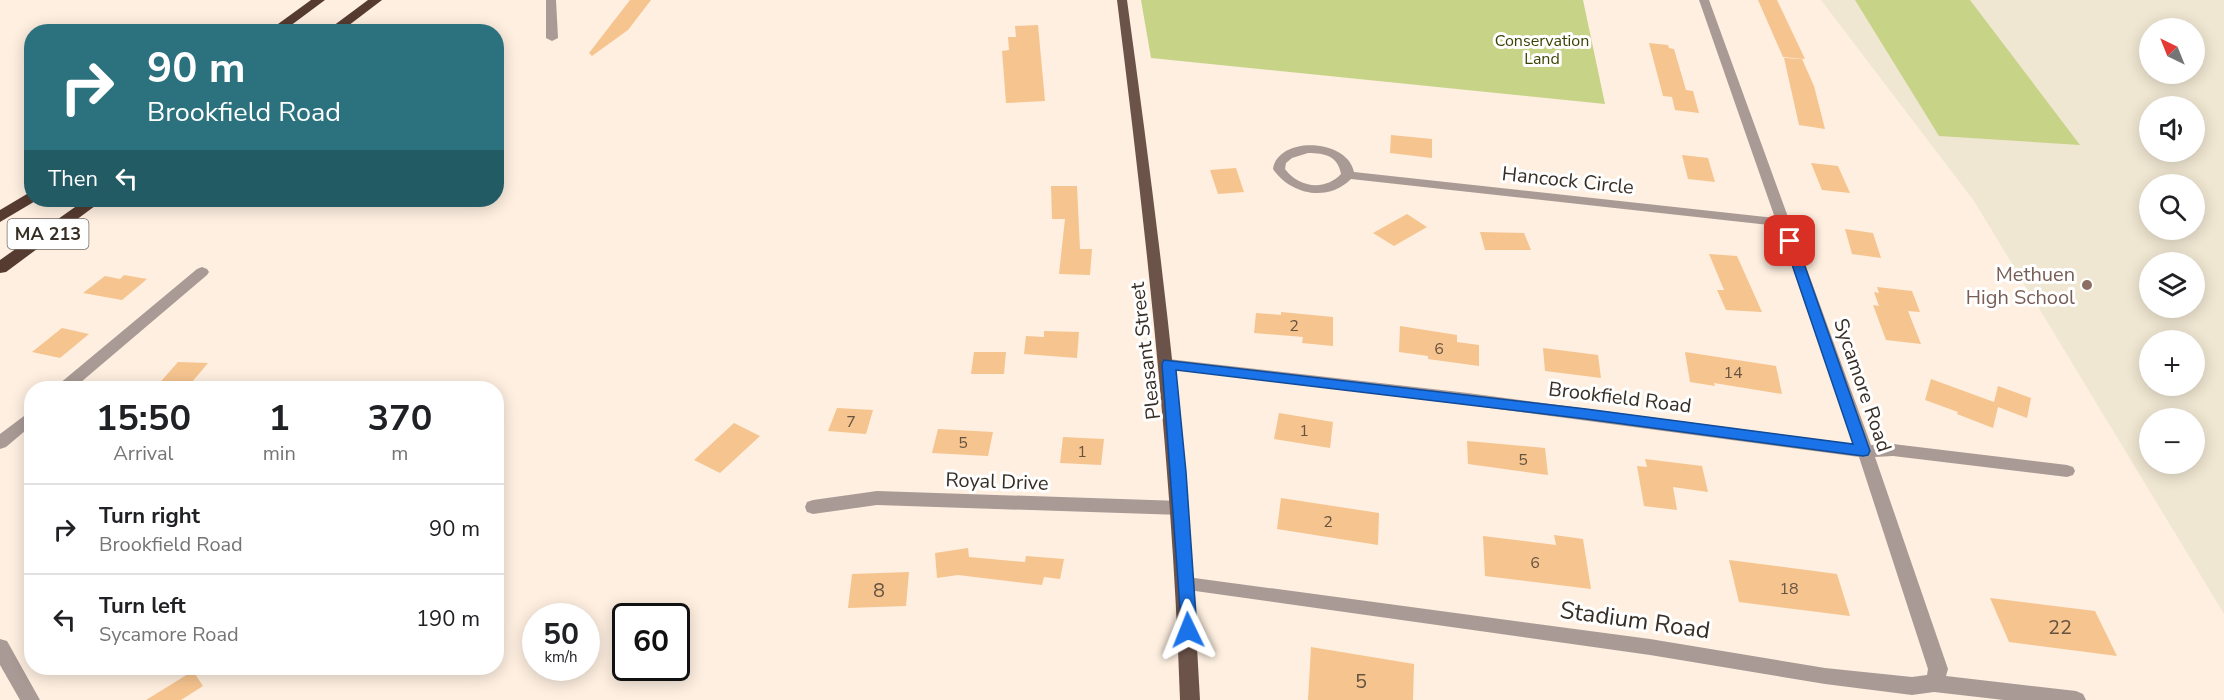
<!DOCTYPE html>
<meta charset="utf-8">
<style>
:root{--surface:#fff;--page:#f6f6f6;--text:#202124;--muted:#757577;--line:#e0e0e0}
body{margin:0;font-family:"Nunito Sans",sans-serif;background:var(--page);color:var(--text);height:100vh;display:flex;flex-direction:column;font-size:22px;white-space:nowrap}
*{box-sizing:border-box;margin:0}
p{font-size:20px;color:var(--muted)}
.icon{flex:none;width:33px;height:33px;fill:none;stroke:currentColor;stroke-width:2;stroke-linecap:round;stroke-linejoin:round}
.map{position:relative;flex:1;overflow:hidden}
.side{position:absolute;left:24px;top:381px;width:480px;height:294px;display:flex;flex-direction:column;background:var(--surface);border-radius:24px;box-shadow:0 3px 15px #0003}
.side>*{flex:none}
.hud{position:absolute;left:24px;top:24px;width:480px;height:183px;border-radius:24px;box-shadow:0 3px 15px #0003;background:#2b727e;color:#fff;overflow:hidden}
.needle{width:39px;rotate:317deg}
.controls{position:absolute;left:2139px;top:18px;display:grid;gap:12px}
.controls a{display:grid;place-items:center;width:66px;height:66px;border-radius:50%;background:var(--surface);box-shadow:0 3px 15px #0003;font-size:30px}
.speed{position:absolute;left:522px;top:603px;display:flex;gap:12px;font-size:30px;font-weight:700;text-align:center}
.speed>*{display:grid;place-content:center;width:78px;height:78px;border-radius:50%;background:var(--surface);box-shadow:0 3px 15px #0003;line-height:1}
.speed small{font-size:15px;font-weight:400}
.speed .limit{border:3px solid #111;border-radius:9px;background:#fff;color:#111}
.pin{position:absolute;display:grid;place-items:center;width:51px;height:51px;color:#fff;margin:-26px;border-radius:12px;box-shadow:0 3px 9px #0006}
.me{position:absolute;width:66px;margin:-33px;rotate:358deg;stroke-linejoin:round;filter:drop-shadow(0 0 4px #0008)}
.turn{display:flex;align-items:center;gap:21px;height:126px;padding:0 24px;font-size:27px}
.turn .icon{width:78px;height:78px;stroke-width:2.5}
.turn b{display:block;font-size:42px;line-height:51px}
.then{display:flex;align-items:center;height:57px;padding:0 24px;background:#0003;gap:12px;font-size:22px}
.eta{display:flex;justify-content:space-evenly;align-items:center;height:102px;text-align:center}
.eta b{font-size:36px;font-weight:700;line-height:42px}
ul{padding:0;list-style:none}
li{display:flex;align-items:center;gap:18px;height:90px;padding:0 24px;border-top:2px solid var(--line)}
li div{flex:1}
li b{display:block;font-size:22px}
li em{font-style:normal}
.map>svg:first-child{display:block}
</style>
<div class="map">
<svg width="2224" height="700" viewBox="0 0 2224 700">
<rect width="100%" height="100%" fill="#feefe0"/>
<path fill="#f0e7d2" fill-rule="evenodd" d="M1821 0H2224V614L1974 201ZM2150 28H2194V74H2150ZM2150 106H2194V152H2150ZM2150 184H2194V230H2150ZM2150 262H2194V308H2150ZM2150 340H2194V386H2150ZM2150 418H2194V464H2150Z"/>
<path fill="#c7d387" d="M1141 0H1583L1605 104 1151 58Z
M1855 0H1970L2080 145 1939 136Z"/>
<path fill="#f6c48f" d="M630 0H651L628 30 592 56 589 53Z
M1758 0H1777L1805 59 1783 57Z
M1038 25 1045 101 1006 103 1002 51 1009 50 1008 37H1016L1015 26Z
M1649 43 1668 45 1669 48 1674 49 1686 90 1693 91 1699 113 1675 110 1672 97 1663 96Z
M1784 58 1802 59 1814 86 1825 129 1799 125Z
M1391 135 1432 139V158L1390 153Z
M1682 155 1708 158 1715 182 1688 179Z
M1811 163 1838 166 1850 193 1822 190Z
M1236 168 1244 192 1218 194 1210 170Z
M1051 186H1077L1080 249H1092L1090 275 1059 274 1065 219H1052Z
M1407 214 1427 227 1394 246 1373 233Z
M1845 229 1873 233 1881 258 1852 254Z
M1480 232 1524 233 1531 250H1485Z
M1709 254 1737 256 1762 312 1726 310 1717 290H1724Z
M124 275 147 279 122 300 83 293 105 276 120 279Z
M1877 287 1912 291 1920 312 1908 311 1921 344 1886 340 1873 305 1879 306 1874 292 1879 293Z
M1281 312 1333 317V346L1302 343 1303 337 1254 333 1256 313 1281 315Z
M1400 326 1457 335V342L1479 345V366L1428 359V356L1399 352Z
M62 328 89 334 60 358 32 352Z
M1044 331 1079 332 1077 358 1024 354 1026 336 1044 337Z
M1543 348 1598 355 1601 378 1545 371Z
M974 352H1006L1004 374H971Z
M1685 352 1776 366 1782 394 1714 383 1715 386 1690 382Z
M178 362 208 363 187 388H155Z
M1931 379 1994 402 1998 386 2031 398 2027 418 1998 407 1993 428 1957 414 1958 412 1925 400Z
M837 408 873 410 866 434 828 431Z
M1279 413 1333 422 1330 448 1274 439Z
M734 423 760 436 720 473 694 460Z
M938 429 993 432 988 456 932 453Z
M1063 437 1104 439 1101 465 1060 463Z
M1467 441 1545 448 1548 475 1468 464Z
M1645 459 1702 466 1708 492 1673 487 1677 510 1644 506 1637 466 1647 467Z
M1281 498 1379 513 1378 545 1277 529Z
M1554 535 1583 539 1591 589 1485 576 1483 536 1556 545Z
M968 548 969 557 1025 562 1026 556 1064 559 1060 579 1044 577 1042 585 958 575 937 578 935 553Z
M1729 560 1837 574 1850 616 1739 602Z
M909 572 906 606 848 608 852 574Z
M1990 598 2095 611 2117 656 2009 642Z
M1311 647 1414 664 1413 700H1308Z
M193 671 203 686 181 700H146Z"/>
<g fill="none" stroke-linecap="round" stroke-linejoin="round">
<path fill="#a99a95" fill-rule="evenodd" d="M546 0H556L558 38 552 41 546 38Z
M1699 0H1709L1871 445 1893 444 2067 465 2073 467 2075 471 2073 475 2067 477 1893 456 1875 457 1948 669 1946 676 2076 691 2083 694 2086 700H2004L1934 692 1912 695 1825 684 1650 655 1181 589 1178 584 1181 579 1187 577 1650 639 1825 668 1912 677 1927 675 1928 669 1859 457 1468 405 1168 369 1160 364 1168 359 1468 393 1854 444 1778 226 1351 179C1327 203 1290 194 1273 169 1278 136 1347 138 1354 172L1775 218ZM1308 153C1325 153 1338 156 1341 174 1325 191 1299 188 1285 169L1286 163 1292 158Z
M202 267 207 269 209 272 207 275 74 388H57L59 384 197 269Z
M32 410V425L6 447 0 449V434Z
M877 491 1181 501 1187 503 1189 508 1187 513 1181 515 877 505 813 514 807 512 805 507 807 502 813 500Z
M0 639 7 641 40 700H20L0 665Z"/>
<path fill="#6c534a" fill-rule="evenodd" d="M1117 0H1127C1159 233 1188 465 1200 700H1180C1172 465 1146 233 1117 0Z"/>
<path fill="#563b31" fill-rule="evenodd" d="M311 0H325L282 32H267Z
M368 0H382L340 32H325Z
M32 191V200H37L0 222V210Z
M85 200H103L6 272 0 273V260Z"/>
</g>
<path fill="#1a73e8" stroke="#114b97" stroke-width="1.5" d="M1790 237 1796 241 1870 451 1868 455 1863 456 1586 419 1176 370 1186 472 1197 630 1194 635 1188 637 1182 635 1162 364 1164 360 1586 409 1853 444 1784 241Z"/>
<circle fill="#8d6e63" stroke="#fff" stroke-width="2" cx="2087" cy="285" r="6"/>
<g text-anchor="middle" stroke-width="6" stroke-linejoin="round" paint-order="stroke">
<g font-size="16" fill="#3c4300" stroke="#fff">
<text x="1542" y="46">Conservation<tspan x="1542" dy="18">Land</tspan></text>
</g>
<g font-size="16" fill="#675440">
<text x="1294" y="331">2</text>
<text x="1439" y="354">6</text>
<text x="1733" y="378">14</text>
<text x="851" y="427">7</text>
<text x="1304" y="436">1</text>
<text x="963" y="448">5</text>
<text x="1082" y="457">1</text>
<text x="1523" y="465">5</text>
<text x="1328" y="527">2</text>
<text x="1535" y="568">6</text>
<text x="1789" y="594">18</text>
</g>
<rect fill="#fff" stroke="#736d66" stroke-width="1.5" x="7.5" y="219" width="81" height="30" rx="4.5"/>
<g font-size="18" font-weight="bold" fill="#372e25">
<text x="48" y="240">MA 213</text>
</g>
<g font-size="20" fill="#372e25" stroke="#fff">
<text transform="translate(1568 180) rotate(6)" y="7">Hancock Circle</text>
<text transform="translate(1145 351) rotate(-97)" y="7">Pleasant Street</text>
<text transform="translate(1863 385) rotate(71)" y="7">Sycamore Road</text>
<text transform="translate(1620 397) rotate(7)" y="7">Brookfield Road</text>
<text transform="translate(997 481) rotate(2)" y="7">Royal Drive</text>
</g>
<g font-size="20" fill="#785e54" stroke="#fff" text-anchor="end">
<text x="2075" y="281">Methuen<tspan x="2075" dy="23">High School</tspan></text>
</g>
<g font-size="20" fill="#675440">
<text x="879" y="597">8</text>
<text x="2060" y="634">22</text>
<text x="1361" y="688">5</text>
</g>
<g font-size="24" fill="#372e25" stroke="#fff">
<text transform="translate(1635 620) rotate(8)" y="8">Stadium Road</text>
</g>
</g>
</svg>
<div class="controls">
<a><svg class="needle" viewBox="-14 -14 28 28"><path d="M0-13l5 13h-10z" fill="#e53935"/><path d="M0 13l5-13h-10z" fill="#757577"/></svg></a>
<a><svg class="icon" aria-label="sound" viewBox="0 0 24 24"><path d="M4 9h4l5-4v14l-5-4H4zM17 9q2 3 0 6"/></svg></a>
<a><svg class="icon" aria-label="search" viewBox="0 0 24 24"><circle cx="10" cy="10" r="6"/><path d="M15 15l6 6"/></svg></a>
<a><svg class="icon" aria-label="layers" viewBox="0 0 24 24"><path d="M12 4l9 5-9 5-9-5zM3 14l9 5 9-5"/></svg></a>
<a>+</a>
<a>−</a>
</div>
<div class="speed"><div>50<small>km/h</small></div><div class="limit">60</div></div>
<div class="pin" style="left:1790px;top:241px;background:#d93025"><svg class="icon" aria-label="arrive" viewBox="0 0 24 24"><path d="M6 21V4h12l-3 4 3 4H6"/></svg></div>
<svg class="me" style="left:1188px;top:630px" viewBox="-20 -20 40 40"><path d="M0-17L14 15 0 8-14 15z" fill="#1a73e8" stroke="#fff" stroke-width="4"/></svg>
<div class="hud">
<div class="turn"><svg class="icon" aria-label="right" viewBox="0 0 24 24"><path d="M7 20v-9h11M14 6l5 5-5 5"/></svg><div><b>90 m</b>Brookfield Road</div></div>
<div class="then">Then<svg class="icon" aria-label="left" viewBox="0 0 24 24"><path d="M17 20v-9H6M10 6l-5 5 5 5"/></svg></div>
</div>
<section class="side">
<div class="eta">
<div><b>15:50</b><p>Arrival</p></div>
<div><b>1</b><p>min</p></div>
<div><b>370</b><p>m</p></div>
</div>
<ul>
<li><svg class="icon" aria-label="right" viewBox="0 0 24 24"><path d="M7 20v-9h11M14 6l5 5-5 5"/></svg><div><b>Turn right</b><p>Brookfield Road</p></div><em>90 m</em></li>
<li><svg class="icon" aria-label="left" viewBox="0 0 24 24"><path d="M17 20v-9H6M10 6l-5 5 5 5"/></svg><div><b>Turn left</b><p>Sycamore Road</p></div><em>190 m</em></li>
</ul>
</section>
</div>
